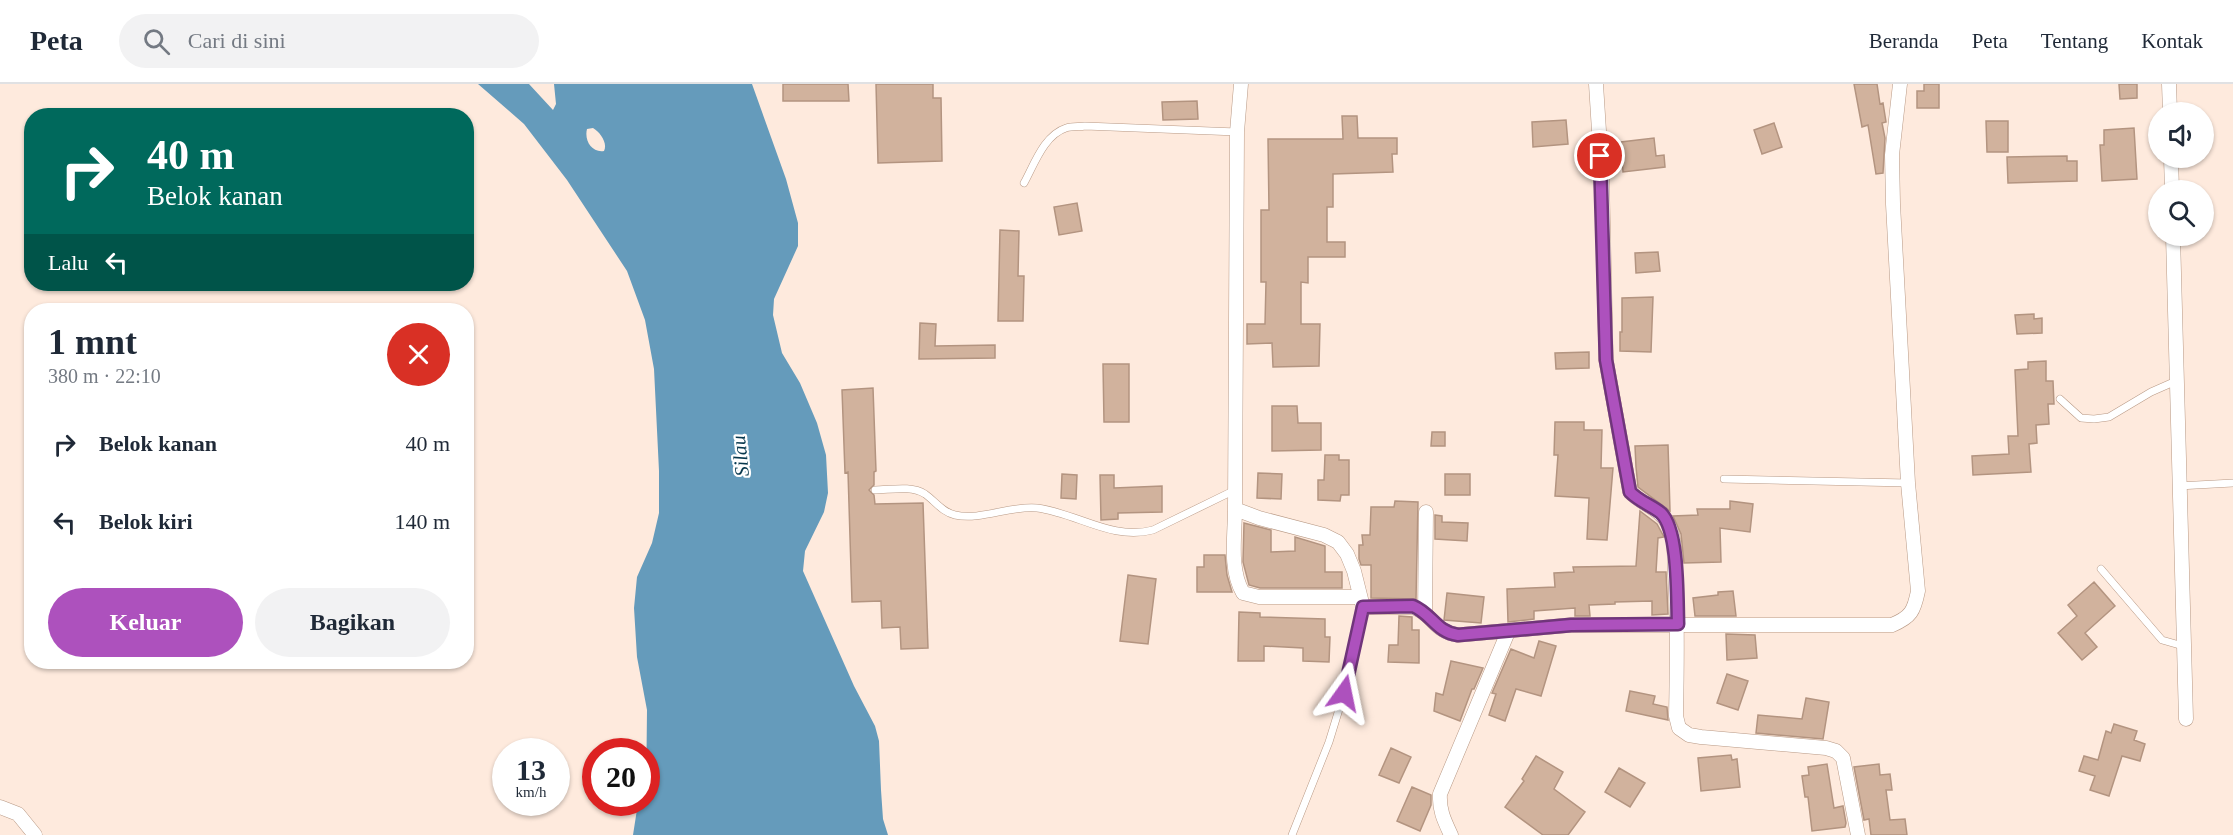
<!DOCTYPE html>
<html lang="id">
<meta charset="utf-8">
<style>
:root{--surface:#fff;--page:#f2f2f3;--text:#1f2937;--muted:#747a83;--line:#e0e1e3;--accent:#ad51bd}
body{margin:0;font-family:Georgia,serif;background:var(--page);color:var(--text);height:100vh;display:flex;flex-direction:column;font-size:22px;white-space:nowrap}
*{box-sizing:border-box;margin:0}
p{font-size:20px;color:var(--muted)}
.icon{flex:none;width:33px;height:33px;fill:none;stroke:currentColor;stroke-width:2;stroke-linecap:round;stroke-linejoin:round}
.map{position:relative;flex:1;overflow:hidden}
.details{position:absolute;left:24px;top:219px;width:450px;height:366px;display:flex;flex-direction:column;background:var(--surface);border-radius:24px;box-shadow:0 2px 4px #0004}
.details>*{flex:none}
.hud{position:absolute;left:24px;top:24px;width:450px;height:183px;border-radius:24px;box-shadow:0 2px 4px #0004;background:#00695c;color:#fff;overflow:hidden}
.buttons{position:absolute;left:2148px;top:18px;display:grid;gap:12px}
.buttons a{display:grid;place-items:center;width:66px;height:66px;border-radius:50%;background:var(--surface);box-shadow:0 2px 4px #0004;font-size:30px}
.speed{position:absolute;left:492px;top:654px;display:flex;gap:12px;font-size:30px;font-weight:700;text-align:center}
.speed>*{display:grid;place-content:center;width:78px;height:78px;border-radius:50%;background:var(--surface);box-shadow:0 2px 4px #0004;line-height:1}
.speed small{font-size:15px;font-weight:400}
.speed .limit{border:9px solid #d22;background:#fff;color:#111}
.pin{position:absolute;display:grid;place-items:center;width:51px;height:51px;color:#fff;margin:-26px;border:3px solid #fff;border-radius:50%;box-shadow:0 2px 6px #0007}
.me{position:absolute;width:66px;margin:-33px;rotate:12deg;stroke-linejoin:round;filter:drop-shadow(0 0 4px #0008)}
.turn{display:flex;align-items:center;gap:21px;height:126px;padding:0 24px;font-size:27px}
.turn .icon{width:78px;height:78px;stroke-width:2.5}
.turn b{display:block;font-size:42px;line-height:51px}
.then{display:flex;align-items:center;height:57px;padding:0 24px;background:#0003;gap:12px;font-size:22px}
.round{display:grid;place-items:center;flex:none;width:63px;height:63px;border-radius:32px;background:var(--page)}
.head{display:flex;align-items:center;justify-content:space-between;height:102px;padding:0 24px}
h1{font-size:36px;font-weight:600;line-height:45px}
.cta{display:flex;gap:12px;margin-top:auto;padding:12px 24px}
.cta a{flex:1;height:69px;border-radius:36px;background:var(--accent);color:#fff;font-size:24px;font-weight:600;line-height:69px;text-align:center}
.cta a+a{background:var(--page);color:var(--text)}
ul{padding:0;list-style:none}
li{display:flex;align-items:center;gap:18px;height:78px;padding:0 24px}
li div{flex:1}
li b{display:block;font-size:22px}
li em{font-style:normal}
header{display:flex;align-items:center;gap:36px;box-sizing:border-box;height:84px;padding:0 30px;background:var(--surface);border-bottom:2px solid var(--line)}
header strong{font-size:28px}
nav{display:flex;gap:33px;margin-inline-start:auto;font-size:21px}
.search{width:420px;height:54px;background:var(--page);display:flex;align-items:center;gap:15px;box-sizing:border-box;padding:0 21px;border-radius:33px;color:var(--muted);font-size:22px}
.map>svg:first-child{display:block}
</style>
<header>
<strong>Peta</strong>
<div class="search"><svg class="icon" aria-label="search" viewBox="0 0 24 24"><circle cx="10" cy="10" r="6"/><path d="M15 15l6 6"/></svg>Cari di sini</div>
<nav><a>Beranda</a><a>Peta</a><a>Tentang</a><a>Kontak</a></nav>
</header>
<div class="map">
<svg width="2233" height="751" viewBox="0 0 2233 751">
<rect width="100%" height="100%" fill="#feeadd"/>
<path fill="#659bbb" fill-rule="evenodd" d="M478 0H529L553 26 556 20 554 0H752L786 95 798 139V162L774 215 773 231 782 269 800 299 817 339 826 371 828 409 824 428 805 467 803 487 854 602 875 642 879 657 881 706 883 735 888 751H633L638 719 646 718 647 626 637 573 634 524 637 493 652 459 659 429V387L654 285 645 236 627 187 567 96 524 40ZM593 44C600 48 608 59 604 67 592 69 584 57 587 45Z"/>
<path fill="#d1b29d" stroke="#b39480" stroke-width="1.5" d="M783 0H848L849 17H783Z
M876 0H933V14H941L942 77 878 79Z
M1854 0H1877L1880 20 1883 19 1886 38 1882 39 1885 54 1883 89 1876 90 1868 41 1862 43Z
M1924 0H1939V24H1917V7H1924Z
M2119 0H2137V14L2120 15Z
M1197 17 1198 35 1163 36 1162 18Z
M1342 32H1357L1358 54H1397V70H1392L1393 88 1333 90V123H1327V158H1345V173H1308V199L1301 198V240H1320L1319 282 1273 283 1272 259 1247 260V240H1265L1266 198H1261V126H1269L1268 55H1343Z
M1566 36 1568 60 1533 63 1532 38Z
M1986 37H2008V68H1987Z
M1774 39 1782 63 1762 70 1754 46Z
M2134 44 2137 95 2102 97 2100 61H2104V46Z
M1654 54 1656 72 1664 71 1665 83 1623 88 1621 58Z
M2067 72V77H2077V97L2008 99 2007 73Z
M1077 119 1082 147 1059 151 1054 123Z
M1000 146 1019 147 1018 192H1024L1023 237H998Z
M1658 168 1660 187 1636 189 1635 169Z
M1653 213 1651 268 1620 267V248H1622V214Z
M2034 230V235L2042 234V249L2017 250 2015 231Z
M920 239 936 240 935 262 995 261V274L919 275Z
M1589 268V284L1556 285 1555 269Z
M2046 277V297H2053L2054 320H2048L2049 340 2036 341 2037 359 2029 360 2031 388 1973 391 1972 372 2009 370 2008 352H2018L2015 286 2028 285V278Z
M1103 280H1129V338H1104Z
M873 304 876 387 874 388V401L869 406 874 411 875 420 923 419 928 564 901 565 900 543 882 544 881 517 852 518 848 388 845 389 842 306Z
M1272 322H1297L1298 339H1321V366L1272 367Z
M1555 338H1584V346H1602L1601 384H1613L1607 456 1587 455 1589 414 1555 412 1558 371H1554Z
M1432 348H1445V362H1431Z
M1668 361 1669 393 1670 427 1638 403 1636 383 1635 362Z
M1325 371H1339V376H1349V411H1341L1340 417 1318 416V396H1324Z
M1258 389 1282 390 1281 415 1257 414Z
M1062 390 1077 391 1076 415 1061 414Z
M1445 390H1470V411H1445Z
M1100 391H1114V404L1162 402V428L1118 429V435L1101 436Z
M1395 417 1418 418 1416 515 1371 514V481H1361L1359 475V461H1363L1362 451H1370L1371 423H1394Z
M1730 417 1753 420 1750 448 1720 444 1721 478 1684 479 1681 450 1673 432 1698 431 1697 425H1730Z
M1640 427 1657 440 1664 453 1658 454 1656 488H1666L1668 530 1652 531V517L1615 518V520L1589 521 1590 532H1575V524L1534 527V535L1508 538 1507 505 1555 503 1554 489 1574 488 1573 483 1636 482Z
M1435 431 1442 432V438L1468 439 1467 457 1435 455Z
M1244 439 1271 446V468L1295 467V453L1325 462V488H1342V504H1260L1249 501 1243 478Z
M1204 471H1225L1227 491 1232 508H1197V483H1204Z
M1128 491 1156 495 1148 560 1120 557Z
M2094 498 2115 522 2085 549 2097 563 2082 576 2058 549 2077 532 2068 521Z
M1733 507 1736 532H1695L1693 514 1718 511V508Z
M1447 509 1484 513 1481 539 1444 536Z
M1239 528 1260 529V533L1325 535V553H1330L1329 578 1303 577V564L1264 562V577H1238Z
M1399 532 1412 533V546H1419V579L1388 578 1389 561H1398Z
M1726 550 1755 551 1757 574 1727 576Z
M1539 557 1556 562 1541 612 1516 605 1505 637 1489 631 1496 610 1492 609 1511 565 1534 574Z
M1451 577 1483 584 1474 605H1472L1460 637 1434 627 1436 609 1443 611Z
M1727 590 1748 597 1738 626 1717 619Z
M1630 607 1655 612 1653 620 1667 623 1668 636 1626 627Z
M1806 614 1829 618 1823 655 1756 649 1758 631 1802 635Z
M2114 640 2137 647 2134 656 2145 660 2140 677 2122 672 2109 712 2090 706 2095 692 2079 687 2084 672 2098 676 2106 647 2111 649Z
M1391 664 1411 673 1399 699 1379 691Z
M1731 671 1732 676 1737 675 1740 703 1701 707 1698 674Z
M1536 672 1563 688 1554 705 1585 728 1568 751H1543L1505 723 1524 697 1522 695Z
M1827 680 1834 724 1843 722 1846 739 1845 743 1812 747 1808 713H1805L1802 692 1809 691 1808 683Z
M1879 680 1880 691 1890 690 1892 706H1886L1890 736 1905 735 1907 751H1871L1869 735 1864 736 1854 683Z
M1619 684 1645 699 1630 723 1605 708Z
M1412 703 1431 711V721L1420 747 1397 737Z"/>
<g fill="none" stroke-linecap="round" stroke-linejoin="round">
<defs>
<path id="lane" d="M1024 99C1034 81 1044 51 1066 44 1072 42 1080 43 1085 42L1237 48
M2060 315 2081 334 2094 335 2109 333 2151 308 2176 297
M1724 395 1908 399
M2178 402 2233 399
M875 406C890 406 911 401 925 410 935 417 942 428 955 431 980 437 1012 421 1037 424 1077 429 1112 457 1153 446L1235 406
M2101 485 2162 556 2183 562
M1292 751 1329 658 1344 609 1363 523"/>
<path id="street" d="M1241 0 1237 48 1235 425 1259 434 1324 451 1338 458 1347 470 1354 487 1363 523H1413C1433 530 1434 548 1458 551L1571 541H1892C1911 533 1914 527 1918 507L1908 399 1893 120 1892 71 1900 0
M1596 0 1602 94 1606 276 1630 408C1641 420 1660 424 1668 440 1676 454 1674 474 1675 489 1678 537 1677 584 1676 632L1679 644 1689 651 1701 653 1826 664 1836 667 1843 674 1858 751
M2169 0 2170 28
M2171 74 2172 106
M2173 152 2186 635
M1235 425C1235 452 1229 485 1243 509L1259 513H1359
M1425 530 1426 428
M0 723 18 730 35 751
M1451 751C1444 736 1439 726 1440 710L1508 548"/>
</defs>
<use href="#lane" stroke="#b89985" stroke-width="8"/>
<use href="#street" stroke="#b89985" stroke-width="15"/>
<use href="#lane" stroke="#fff" stroke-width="7"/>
<use href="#street" stroke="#fff" stroke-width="14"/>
</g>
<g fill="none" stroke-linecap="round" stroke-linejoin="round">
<defs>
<path id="route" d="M1344 609 1363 523 1413 522C1432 530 1436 548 1458 551L1571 541 1678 540C1677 515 1679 446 1661 429 1651 421 1640 418 1630 408L1606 276 1600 72"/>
</defs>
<use href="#route" stroke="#70357b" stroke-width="15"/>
<use href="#route" stroke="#ad51bd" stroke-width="10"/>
</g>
<g text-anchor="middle" stroke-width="4.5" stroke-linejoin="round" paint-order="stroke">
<g font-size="20" font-style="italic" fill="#08384e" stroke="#fff">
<text transform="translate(740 372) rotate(-96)" y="7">Silau</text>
</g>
</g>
</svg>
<div class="buttons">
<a><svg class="icon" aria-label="sound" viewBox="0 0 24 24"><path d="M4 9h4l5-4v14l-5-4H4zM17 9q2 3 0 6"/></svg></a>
<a><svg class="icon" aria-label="search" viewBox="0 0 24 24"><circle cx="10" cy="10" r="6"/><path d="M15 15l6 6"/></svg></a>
</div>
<div class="speed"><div>13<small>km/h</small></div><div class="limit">20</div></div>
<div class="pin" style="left:1600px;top:72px;background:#d93025"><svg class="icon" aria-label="arrive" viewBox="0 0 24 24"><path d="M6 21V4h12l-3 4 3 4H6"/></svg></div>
<svg class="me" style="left:1344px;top:609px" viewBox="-20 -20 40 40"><path d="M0-17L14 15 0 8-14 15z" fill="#ad51bd" stroke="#fff" stroke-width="4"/></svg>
<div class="hud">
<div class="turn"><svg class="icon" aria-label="right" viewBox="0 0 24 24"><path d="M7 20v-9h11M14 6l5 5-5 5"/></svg><div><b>40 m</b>Belok kanan</div></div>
<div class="then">Lalu<svg class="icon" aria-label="left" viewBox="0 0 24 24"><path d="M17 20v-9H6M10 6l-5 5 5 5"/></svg></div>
</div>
<section class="details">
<div class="head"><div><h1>1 mnt</h1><p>380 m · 22:10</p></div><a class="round" style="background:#d93025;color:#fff"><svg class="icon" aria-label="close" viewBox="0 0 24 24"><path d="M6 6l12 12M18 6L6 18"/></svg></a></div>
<ul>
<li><svg class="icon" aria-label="right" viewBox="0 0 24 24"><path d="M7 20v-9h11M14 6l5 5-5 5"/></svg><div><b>Belok kanan</b></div><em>40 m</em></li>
<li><svg class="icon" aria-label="left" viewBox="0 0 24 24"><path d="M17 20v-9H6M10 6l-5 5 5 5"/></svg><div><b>Belok kiri</b></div><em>140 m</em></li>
</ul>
<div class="cta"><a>Keluar</a><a>Bagikan</a></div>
</section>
</div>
